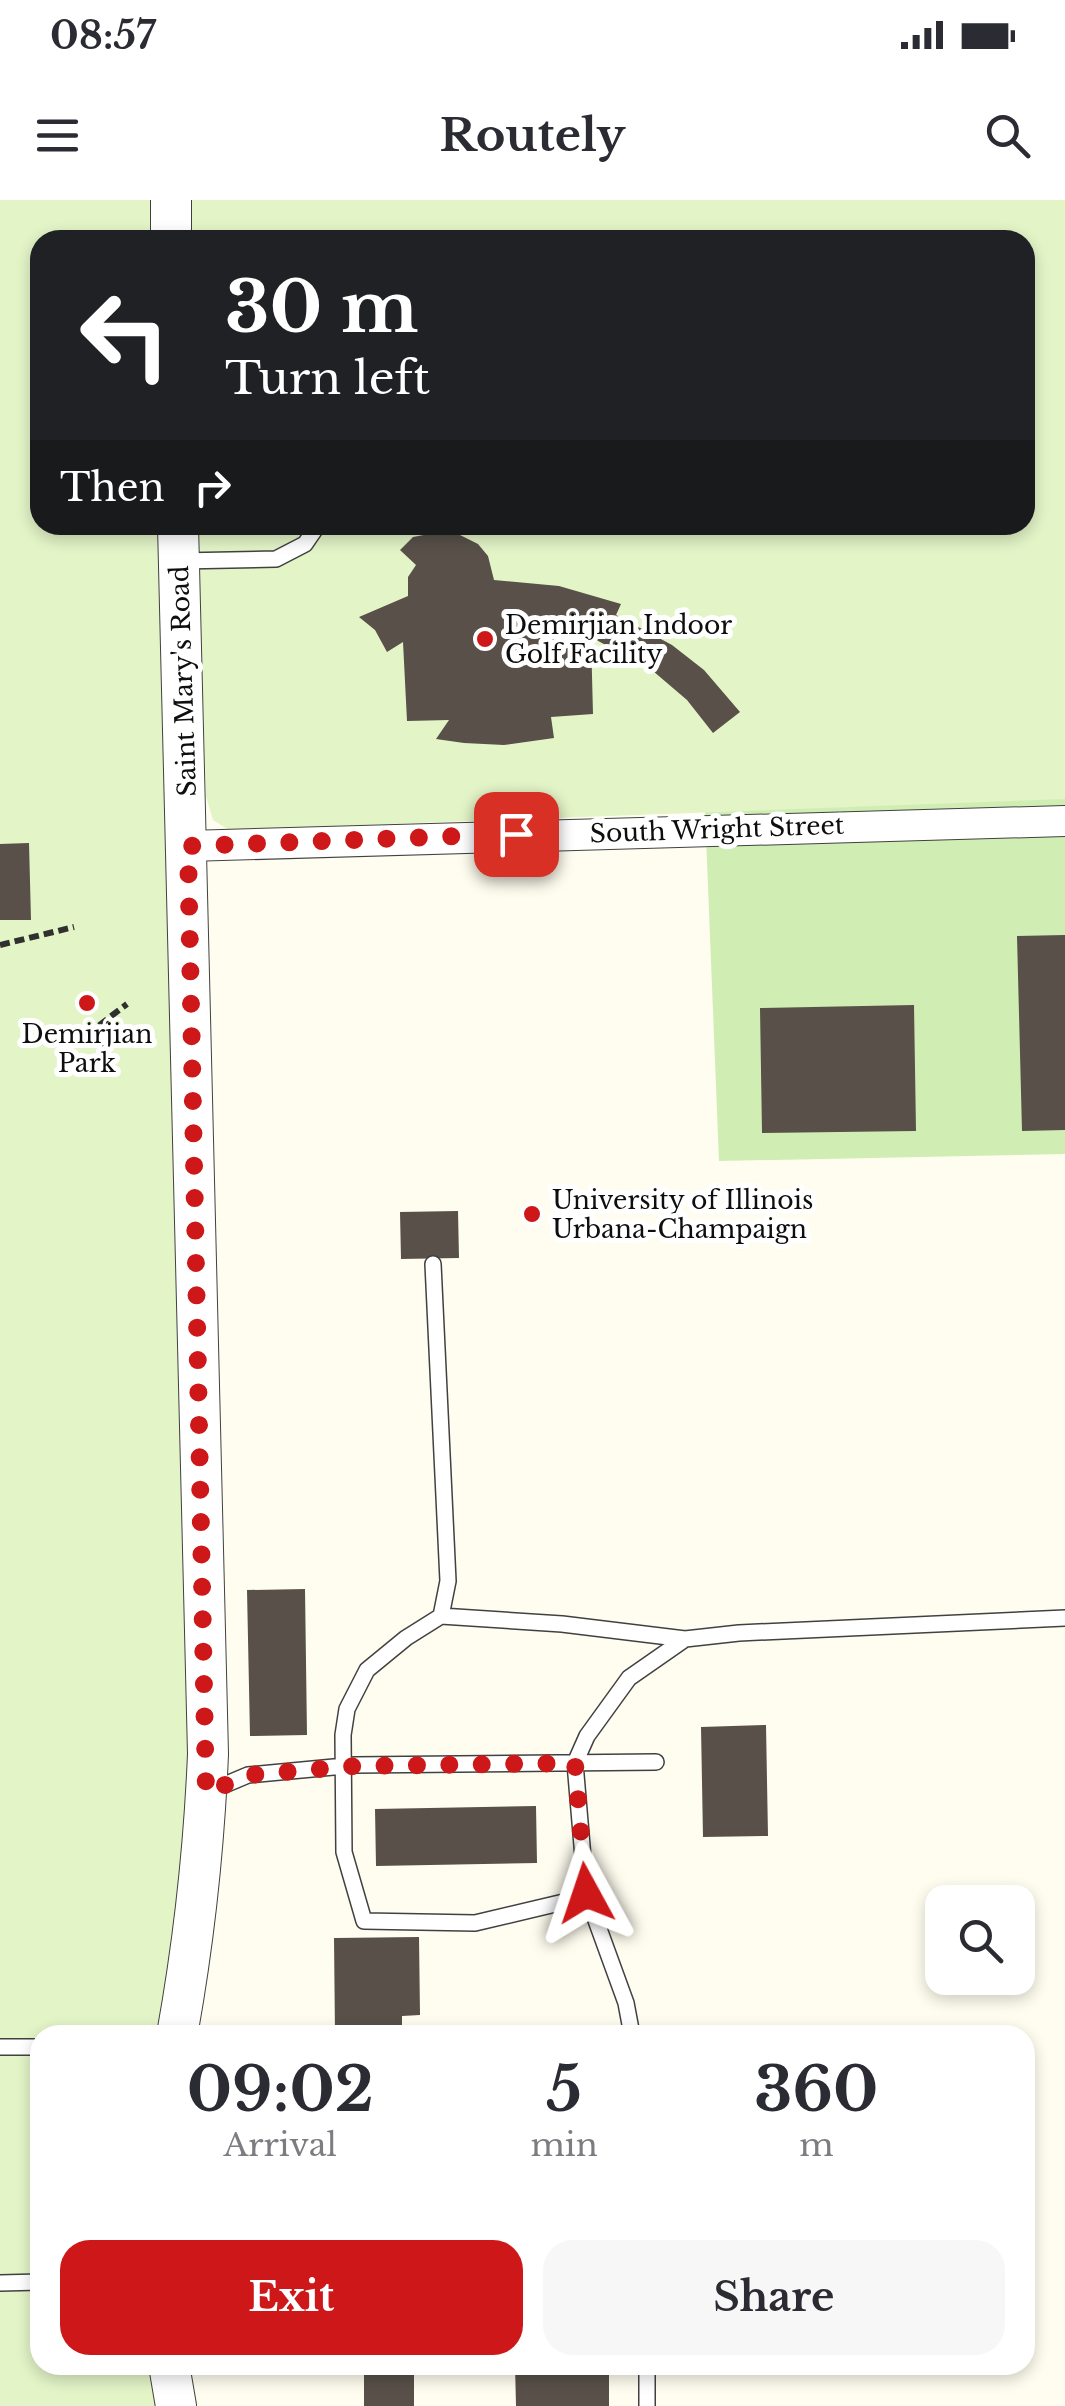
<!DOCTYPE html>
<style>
:root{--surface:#fff;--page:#f7f7f7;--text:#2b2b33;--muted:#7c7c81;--accent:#cd1718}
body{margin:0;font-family:"Libre Baskerville",serif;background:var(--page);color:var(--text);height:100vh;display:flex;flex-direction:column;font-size:38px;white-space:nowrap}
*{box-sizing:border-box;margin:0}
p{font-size:32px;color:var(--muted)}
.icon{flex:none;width:55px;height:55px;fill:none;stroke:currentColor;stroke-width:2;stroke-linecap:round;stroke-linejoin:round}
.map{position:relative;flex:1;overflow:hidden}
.panel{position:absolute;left:30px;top:1825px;width:1005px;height:350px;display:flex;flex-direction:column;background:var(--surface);border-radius:30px;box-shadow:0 5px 15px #0003}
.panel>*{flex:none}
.top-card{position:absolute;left:30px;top:30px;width:1005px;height:305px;border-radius:30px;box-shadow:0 5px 15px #0003;background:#202124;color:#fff;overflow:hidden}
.buttons{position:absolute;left:925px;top:1685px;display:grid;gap:20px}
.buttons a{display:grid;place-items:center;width:110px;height:110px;border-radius:20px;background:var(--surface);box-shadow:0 5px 15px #0003;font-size:50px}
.pin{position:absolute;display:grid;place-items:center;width:85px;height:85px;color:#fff;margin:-42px;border-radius:20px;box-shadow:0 5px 15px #0006}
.me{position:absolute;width:110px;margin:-55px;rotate:355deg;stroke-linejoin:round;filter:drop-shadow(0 0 8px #0008)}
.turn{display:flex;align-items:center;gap:35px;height:210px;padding:0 30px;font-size:45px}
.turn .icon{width:130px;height:130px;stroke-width:2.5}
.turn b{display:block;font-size:70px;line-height:85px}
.then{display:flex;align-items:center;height:95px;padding:0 30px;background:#0003;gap:20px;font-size:38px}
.eta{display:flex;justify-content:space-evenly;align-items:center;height:170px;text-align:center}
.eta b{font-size:60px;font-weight:800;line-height:70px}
.cta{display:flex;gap:20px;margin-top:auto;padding:20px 30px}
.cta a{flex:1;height:115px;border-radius:30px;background:var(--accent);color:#fff;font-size:40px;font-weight:800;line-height:115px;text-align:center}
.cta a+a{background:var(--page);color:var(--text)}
.status{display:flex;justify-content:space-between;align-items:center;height:70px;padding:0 50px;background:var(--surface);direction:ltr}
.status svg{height:28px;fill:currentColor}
header{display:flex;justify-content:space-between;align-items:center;height:130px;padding:0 30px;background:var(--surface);font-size:45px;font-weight:800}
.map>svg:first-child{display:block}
</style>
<div class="status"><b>08:57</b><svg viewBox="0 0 49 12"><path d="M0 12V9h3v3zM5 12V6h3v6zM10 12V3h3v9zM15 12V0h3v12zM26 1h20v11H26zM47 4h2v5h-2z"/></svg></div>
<header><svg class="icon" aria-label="menu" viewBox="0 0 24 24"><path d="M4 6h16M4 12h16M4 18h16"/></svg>Routely<svg class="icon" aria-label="search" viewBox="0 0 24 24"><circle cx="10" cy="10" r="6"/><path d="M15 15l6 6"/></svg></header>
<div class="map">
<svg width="1065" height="2206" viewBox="0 0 1065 2206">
<rect width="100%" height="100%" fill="#fffdef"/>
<path fill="#d0eeb4" d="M1065 598V954L719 961 705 611Z"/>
<path fill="#e3f4c7" d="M0 0H152L153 40H40V325H161L190 1588 184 1688 159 1835H40V2165H152L158 2206H0Z
M188 0H1065V599L229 630 213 620 206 596 198 325H1025V40H189Z"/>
<path fill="#585049" d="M450 330 478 344 488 356 494 380 559 386 621 404 616 415 672 445 704 470 740 512 713 533 687 500 653 471 591 437 593 514 551 517 554 538 504 545 464 543 436 539 449 520 407 521 403 442 387 452 375 430 359 417 408 396V377L416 365 400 350 413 337Z
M29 643 31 720H0V644Z
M1065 735V930L1022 931 1017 736Z
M914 805 916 931 762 933 760 808Z
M458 1011 459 1058 401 1059 400 1012Z
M305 1389 307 1535 250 1536 247 1390Z
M766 1525 768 1636 703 1637 701 1527Z
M536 1606 537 1663 376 1666 375 1609Z
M419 1737 420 1815 402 1816V1835H335L334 1738Z
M364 2165H414V2206H364Z
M515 2165H609V2206H516Z"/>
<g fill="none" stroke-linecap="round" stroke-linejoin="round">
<defs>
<path id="service" d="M180 361 276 359 305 344 318 325
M433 1064 448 1381 441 1416 406 1438 367 1470 347 1509 343 1535 344 1652 364 1721 475 1723 568 1701 586 1693
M441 1416 562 1424 685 1439
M210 1591 248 1575 355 1565 656 1562
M632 1835 626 1803 586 1693 575 1563 587 1536 629 1478 685 1439 739 1433 1065 1418
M0 1847H40
M0 2083 40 2082
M647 2206V2165"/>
<path id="minor" d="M188 646 1065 621"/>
<path id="tertiary" d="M171 0V40
M177 1835C194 1741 204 1649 208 1554L178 325
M169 2165 176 2206"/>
</defs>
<use href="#service" stroke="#414141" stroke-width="18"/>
<use href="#minor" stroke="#414141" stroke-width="32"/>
<use href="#tertiary" stroke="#414141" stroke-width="42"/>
<path stroke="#303030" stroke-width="6" stroke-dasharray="10 5" stroke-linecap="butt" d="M0 745 74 727
M58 843 93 830 127 804"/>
<use href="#service" stroke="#fff" stroke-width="15"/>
<use href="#minor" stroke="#fff" stroke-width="30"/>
<use href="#tertiary" stroke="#fff" stroke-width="40"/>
</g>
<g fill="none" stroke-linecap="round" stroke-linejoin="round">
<path stroke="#cd1718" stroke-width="18" stroke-dasharray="0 32.4" d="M516 634 188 646 206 1593 248 1575 355 1566 575 1563 586 1693"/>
</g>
<g fill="#cd1718" stroke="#fff" stroke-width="4">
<circle cx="485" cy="439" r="10"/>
<circle cx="87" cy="803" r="10"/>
<circle cx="532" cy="1014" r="10"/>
</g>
<g text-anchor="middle" stroke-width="10" stroke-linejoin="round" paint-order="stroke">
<g font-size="25" fill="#0e0e0e" stroke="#fff" text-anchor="start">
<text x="505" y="434">Demirjian Indoor<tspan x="505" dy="29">Golf Facility</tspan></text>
<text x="87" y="843" text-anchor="middle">Demirjian<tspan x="87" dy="29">Park</tspan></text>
<text x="552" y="1009">University of Illinois<tspan x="552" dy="29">Urbana-Champaign</tspan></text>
</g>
<g font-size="25" fill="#0e0e0e" stroke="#fff">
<text transform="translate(183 481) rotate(-92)" y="9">Saint Mary's Road</text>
<text transform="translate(717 629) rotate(-2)" y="9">South Wright Street</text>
</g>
</g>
</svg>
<div class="buttons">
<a><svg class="icon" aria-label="search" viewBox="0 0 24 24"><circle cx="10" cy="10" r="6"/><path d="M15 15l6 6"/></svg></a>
</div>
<div class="pin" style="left:516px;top:634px;background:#d93025"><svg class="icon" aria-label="arrive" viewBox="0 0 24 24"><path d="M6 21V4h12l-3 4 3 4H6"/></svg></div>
<svg class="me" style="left:586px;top:1693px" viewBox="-20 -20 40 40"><path d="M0-17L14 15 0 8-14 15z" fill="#cd1718" stroke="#fff" stroke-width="4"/></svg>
<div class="top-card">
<div class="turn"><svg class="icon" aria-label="left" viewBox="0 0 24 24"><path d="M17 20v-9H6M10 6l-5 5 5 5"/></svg><div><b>30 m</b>Turn left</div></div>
<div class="then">Then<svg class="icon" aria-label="right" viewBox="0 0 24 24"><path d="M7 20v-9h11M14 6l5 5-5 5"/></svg></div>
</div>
<section class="panel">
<div class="eta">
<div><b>09:02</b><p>Arrival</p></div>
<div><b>5</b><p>min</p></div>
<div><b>360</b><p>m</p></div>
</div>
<div class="cta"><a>Exit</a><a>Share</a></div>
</section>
</div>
